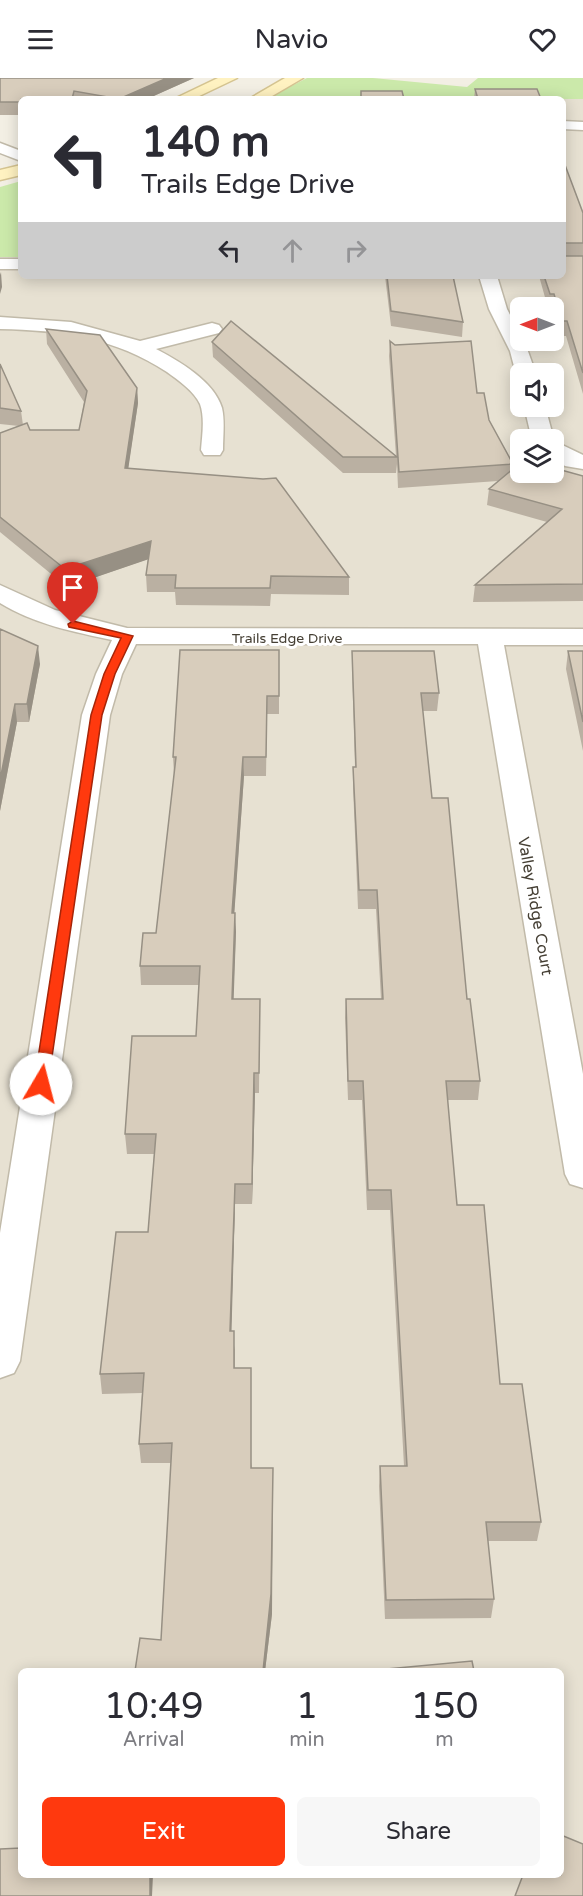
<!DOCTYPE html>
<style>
:root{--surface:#fff;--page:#f7f7f7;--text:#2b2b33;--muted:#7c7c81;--accent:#ff390e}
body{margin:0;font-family:"Varela Round",sans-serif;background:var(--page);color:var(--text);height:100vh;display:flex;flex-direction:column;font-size:22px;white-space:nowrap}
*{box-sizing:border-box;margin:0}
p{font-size:20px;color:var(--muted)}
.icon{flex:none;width:33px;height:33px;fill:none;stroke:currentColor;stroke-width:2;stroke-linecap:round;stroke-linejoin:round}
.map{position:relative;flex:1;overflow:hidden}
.panel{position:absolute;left:18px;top:1590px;width:546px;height:210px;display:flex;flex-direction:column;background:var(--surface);border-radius:9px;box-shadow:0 3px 15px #0003}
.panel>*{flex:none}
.banner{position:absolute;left:18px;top:18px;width:548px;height:183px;border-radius:9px;box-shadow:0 3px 15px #0003;background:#fff;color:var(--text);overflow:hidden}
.needle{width:39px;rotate:270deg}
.controls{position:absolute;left:510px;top:219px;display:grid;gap:12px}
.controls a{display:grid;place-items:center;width:54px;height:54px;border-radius:9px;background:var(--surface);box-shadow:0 3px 15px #0003;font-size:30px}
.pin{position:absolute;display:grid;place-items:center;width:51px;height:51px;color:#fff;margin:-62px -26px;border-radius:50% 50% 50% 0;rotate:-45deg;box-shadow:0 0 6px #0007}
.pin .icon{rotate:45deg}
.me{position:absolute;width:66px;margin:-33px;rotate:8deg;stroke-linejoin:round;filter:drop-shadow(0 0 4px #0008)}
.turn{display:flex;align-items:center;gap:21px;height:126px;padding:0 24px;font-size:27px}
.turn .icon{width:78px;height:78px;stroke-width:2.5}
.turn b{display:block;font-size:42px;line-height:51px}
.lanes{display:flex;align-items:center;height:57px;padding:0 24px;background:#0003;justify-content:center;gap:30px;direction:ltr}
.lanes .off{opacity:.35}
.eta{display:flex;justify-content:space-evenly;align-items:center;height:102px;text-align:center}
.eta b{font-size:36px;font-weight:600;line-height:42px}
.primary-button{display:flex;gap:12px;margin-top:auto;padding:12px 24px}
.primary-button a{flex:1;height:69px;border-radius:9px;background:var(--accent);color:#fff;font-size:24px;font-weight:600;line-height:69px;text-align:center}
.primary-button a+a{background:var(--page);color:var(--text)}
header{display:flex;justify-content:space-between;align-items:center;height:78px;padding:0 24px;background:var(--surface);font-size:27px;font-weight:600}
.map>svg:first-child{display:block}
</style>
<header><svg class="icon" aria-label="menu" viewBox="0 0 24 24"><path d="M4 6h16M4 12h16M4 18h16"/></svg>Navio<svg class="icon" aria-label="heart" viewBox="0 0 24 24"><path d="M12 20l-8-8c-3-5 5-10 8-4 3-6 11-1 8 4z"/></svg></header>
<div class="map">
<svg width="583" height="1818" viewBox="0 0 583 1818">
<rect width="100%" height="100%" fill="#f3efe4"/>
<path fill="#e7e1d2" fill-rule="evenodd" d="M527 21H583V1818H0V179H21V198H562V21ZM520 230H554V262H520ZM520 296H554V328H520ZM520 362H554V394H520ZM21 1593H561V1797H21Z"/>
<path fill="#cbe9aa" d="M307 0H373L467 9 478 0H583V21H266Z
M21 103V179H0V109Z"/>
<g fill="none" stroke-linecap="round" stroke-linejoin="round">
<defs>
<path id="minor" d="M562 43 583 44V52L562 51Z
M0 181H21V191H0Z
M479 198H497L507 231 520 256V262H524L536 296H520V301L516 296 510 273 489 231Z
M0 239 71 244 140 263 212 245 219 247 222 251 219 255 156 271C179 283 214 303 222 330 225 343 223 358 223 372L220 377H204L201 372C202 358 205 340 200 326 194 313 178 302 167 294 115 260 61 252 0 251Z
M524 328H545L554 362H532Z
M554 363 583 377V391L565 388 554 380Z
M0 507 55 532 127 550 583 551V567H504L583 996V1110L570 1106 565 1096 478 566H136L122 596 110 637 20 1283 14 1295 0 1300V1155L82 637 96 596 112 562C74 554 34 546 0 525Z"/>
<path id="tertiary" d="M0 65 21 73V83L0 75Z"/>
<path id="secondary" d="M218 0H237L193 21H174Z
M285 0H303L267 21H249Z
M21 87V97L0 102V92Z"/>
</defs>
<use href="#minor" stroke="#c1baa9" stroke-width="3"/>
<use href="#tertiary" stroke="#c1baa9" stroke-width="3"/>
<use href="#secondary" stroke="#d5c491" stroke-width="3"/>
<use href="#minor" fill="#fff" fill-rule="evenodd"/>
<use href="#tertiary" fill="#fff" fill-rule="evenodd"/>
<use href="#secondary" fill="#fff2c1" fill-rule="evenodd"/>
</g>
<path fill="#bab0a2" d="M0 0H194L147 21H21V37H0Z
M475 11 541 21H474Z
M562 79 583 135V316L566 258H560L554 234V230H548L539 198H562Z
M385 198H453L463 244 462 259 391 248Z
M46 251 137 310 138 325 128 390 349 499V517L271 516 270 528 176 527 175 514H147L146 497 148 481 67 509 0 454V355L19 348 0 346V286L21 333 23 347 30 352H79L84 324 47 266Z
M390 263 395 267 477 315 489 342 513 386 512 391 583 398V523L473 524 475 507 547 444 487 427 489 411 498 403 398 410 397 386 396 395H343L213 279 212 264 396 378 389 278Z
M0 551 40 586 29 644H17L0 733Z
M279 572V636H267L266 698H244L234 835 236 854 233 921H260L259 1015H255L252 1126H235L231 1253 235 1272V1290L252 1390 272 1536 265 1593H135L161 1562 171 1385H141L139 1366 142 1315 102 1316 100 1296 148 1154 154 1076H127L125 1056 196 958 199 907H141L140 888 156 855 174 696 173 679Z
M352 573 439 615 437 633H423L432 720 467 921 480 1003 478 1022H447L457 1127 500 1306 541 1444 537 1463H488L494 1521 491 1540 385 1541 379 1408 380 1388H404L390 1132H367L362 1022H348L345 940 346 921H381L376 831H358L353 708V689H355L352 591Z
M568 573H583V673L566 591Z"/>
<path fill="#979084" d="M167 0H194L147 21H119Z
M1 194 2 209 0 216V197Z
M137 310 138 325 126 406 125 390Z
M151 463 152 480 67 509 65 491Z
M38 568 40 586 29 644 27 626Z
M15 626 17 644 0 733V702Z
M243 679 244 698 233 854 232 835Z
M235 835 236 854 233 940 232 921Z
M254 995 255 1015 252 1126V1106Z
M235 1106V1126L231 1272 230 1253Z
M273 1410 272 1536 265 1593H263Z
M150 1797H153L152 1818H150Z"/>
<path fill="#d8cdbc" stroke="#979084" stroke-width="1.5" d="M0 0H167L119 21 74 13 72 21H21V24H0Z
M475 11H537L541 21H478Z
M361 13H402L404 21H361Z
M562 79 583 135V165H562Z
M562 178H583V295L567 243H562L554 216H550L544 198H562Z
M387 198H453L463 244 391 233Z
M231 243 397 379H343L212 264Z
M46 251 100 257 137 310 125 390 263 401 276 400 349 499 271 498 270 510H175L176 497H146L151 463 65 491 0 439V355L27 345 30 352H79L87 313Z
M390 263 395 267 471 263 477 315H484L489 342 513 386 399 394Z
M0 286 21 333 0 330Z
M520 385V394H554V390L583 398V506L475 507 562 431 489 411Z
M0 551 38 568 27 626H15L0 702Z
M180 572H279V618H267L266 679H243L232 835H235L232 921H260L259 995H254L252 1106H235L230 1253H234V1290H251V1390H273L271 1516 263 1593H135L140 1560 161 1562 172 1365 139 1366 144 1295 100 1296 116 1154H148L156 1056H125L132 958H196L200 888H140L143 855H156L176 679H173Z
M352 573H434L439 615H421L432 720H448L467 921H470L480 1003H446L457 1127H484L500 1306H522L541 1444H486L494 1521 386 1522 380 1388H407L391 1112H368L363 1003H348L346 921H383L377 812H359L353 689H356Z
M568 573H583V644Z
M472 1583 474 1593H365Z
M561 1757 583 1766V1818H515L523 1797H561Z
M21 1770V1797H150V1818H0V1771Z"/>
<path fill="#ff390e" stroke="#a62509" stroke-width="1.5" d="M73 543 133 558 115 596 102 637 48 1006 41 1012 34 1006 91 637 104 596 121 560 69 549 68 546Z"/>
<g text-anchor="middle" stroke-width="6" stroke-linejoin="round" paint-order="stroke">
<g font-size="14" fill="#453f34" stroke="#fff">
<text x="287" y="565">Trails Edge Drive</text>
</g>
<g font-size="16" fill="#453f34" stroke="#fff">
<text transform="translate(536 828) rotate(80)" y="6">Valley Ridge Court</text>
</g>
</g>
</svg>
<div class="controls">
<a><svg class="needle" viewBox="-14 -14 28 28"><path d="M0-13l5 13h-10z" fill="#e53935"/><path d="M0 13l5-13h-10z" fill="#7c7c81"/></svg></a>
<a><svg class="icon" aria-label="sound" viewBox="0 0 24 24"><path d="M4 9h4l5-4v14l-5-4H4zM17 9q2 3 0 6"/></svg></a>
<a><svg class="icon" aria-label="layers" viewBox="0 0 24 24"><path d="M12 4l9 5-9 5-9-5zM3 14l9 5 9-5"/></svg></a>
</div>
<div class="pin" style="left:73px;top:546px;background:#d93025"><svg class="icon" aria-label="arrive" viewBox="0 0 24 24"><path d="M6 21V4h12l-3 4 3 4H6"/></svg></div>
<svg class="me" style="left:41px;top:1006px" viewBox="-20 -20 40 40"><circle r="19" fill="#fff"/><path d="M0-13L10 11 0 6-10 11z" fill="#ff390e"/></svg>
<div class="banner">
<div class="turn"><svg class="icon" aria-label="left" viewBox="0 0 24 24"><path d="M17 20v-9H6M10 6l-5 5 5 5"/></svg><div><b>140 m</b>Trails Edge Drive</div></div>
<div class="lanes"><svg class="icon" aria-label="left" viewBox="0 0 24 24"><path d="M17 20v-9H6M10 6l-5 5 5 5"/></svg><svg class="icon off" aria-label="ahead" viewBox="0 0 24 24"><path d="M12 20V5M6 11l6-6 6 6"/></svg><svg class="icon off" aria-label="right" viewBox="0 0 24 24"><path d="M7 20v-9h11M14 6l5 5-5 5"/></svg></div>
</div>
<section class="panel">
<div class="eta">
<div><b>10:49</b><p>Arrival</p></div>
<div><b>1</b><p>min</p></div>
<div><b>150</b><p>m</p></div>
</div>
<div class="primary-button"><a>Exit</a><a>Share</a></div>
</section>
</div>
